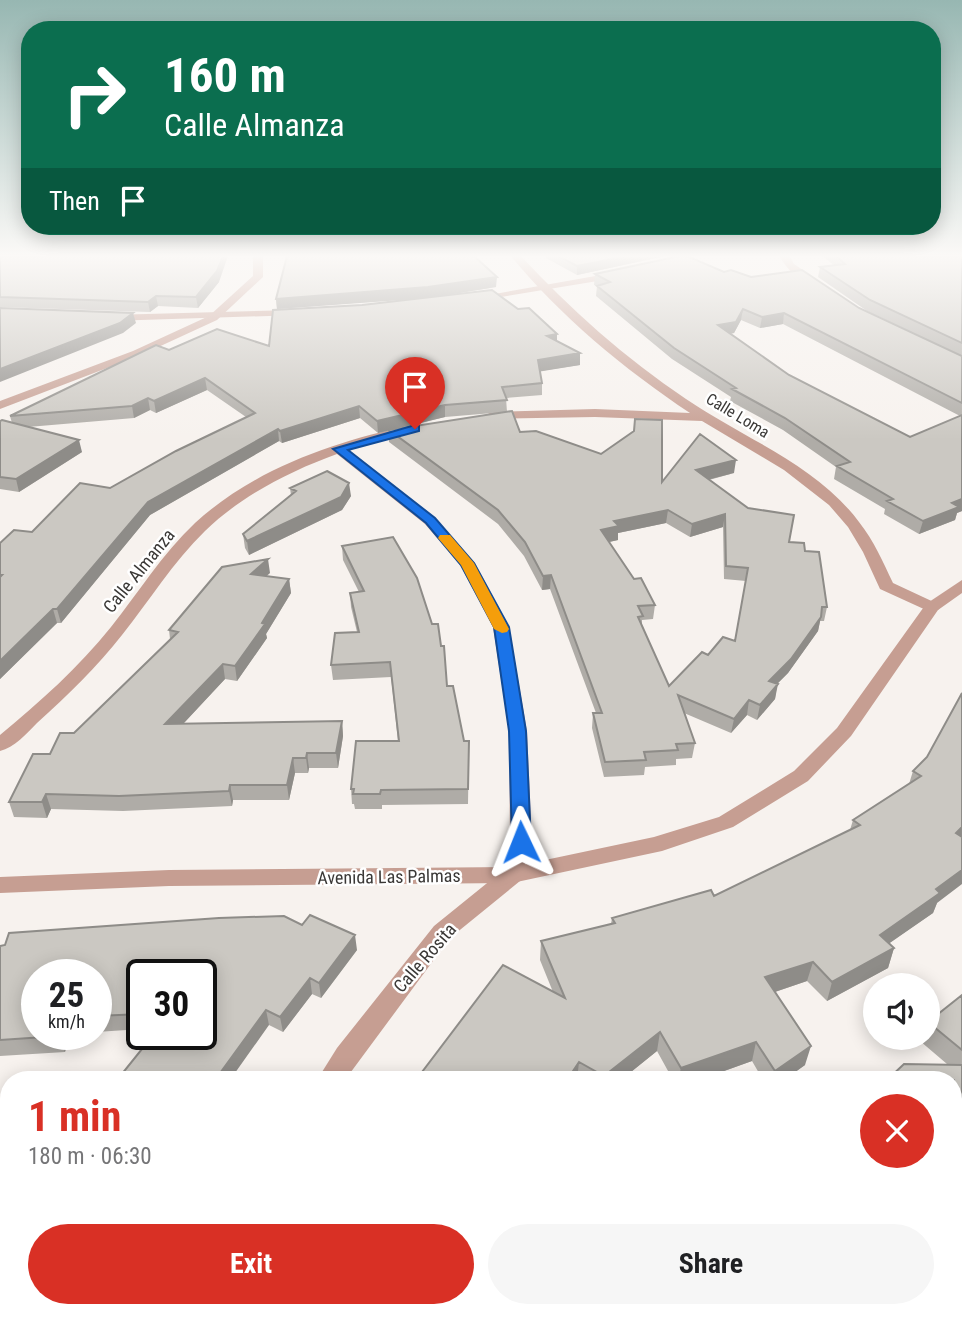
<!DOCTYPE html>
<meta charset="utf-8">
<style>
:root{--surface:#fff;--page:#f6f6f6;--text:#202124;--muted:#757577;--accent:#d93025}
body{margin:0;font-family:"Roboto Condensed",sans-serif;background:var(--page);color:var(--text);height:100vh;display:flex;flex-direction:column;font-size:26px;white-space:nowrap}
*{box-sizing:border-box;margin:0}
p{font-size:23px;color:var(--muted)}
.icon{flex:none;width:38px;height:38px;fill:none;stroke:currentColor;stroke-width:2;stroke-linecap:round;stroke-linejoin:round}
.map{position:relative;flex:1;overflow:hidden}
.panel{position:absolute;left:0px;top:1071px;width:962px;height:247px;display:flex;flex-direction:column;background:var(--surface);border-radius:28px 28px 0 0;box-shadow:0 4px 18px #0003}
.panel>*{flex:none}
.banner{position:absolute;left:21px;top:21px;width:920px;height:214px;border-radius:28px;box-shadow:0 4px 18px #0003;background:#0b6e4f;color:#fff;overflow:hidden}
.tools{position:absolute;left:863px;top:973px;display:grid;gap:14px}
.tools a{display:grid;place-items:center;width:77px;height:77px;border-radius:50%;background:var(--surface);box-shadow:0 4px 18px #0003;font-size:35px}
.speed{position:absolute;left:21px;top:959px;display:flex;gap:14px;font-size:35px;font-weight:700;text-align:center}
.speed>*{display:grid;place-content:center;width:91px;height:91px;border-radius:50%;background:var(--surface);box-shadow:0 4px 18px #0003;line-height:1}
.speed small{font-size:18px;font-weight:400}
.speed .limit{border:4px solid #111;border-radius:10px;background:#fff;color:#111}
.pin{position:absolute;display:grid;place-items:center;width:60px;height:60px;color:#fff;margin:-72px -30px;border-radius:50% 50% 50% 0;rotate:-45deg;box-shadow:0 0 7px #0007}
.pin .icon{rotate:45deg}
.me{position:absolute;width:77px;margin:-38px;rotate:358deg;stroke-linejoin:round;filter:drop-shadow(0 0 5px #0008)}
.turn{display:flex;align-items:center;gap:24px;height:147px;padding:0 28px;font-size:32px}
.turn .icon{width:91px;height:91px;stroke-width:2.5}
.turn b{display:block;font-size:49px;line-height:60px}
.then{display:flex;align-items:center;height:66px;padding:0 28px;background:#0003;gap:14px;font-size:26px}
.round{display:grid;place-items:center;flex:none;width:74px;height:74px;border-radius:37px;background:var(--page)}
.head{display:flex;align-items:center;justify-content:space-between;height:119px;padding:0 28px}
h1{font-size:42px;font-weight:700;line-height:52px;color:var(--accent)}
.action{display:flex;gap:14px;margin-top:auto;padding:14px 28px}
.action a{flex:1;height:80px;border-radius:42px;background:var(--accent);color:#fff;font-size:28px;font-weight:700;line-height:80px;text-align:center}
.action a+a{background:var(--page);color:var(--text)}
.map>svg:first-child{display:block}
</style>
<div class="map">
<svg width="962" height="1317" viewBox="0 0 962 1317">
<rect width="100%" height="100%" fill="#f7f2ee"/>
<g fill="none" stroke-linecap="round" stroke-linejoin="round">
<path fill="#c69e92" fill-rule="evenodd" d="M253 255H263V277L217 320 141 355 0 409V401L133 351 209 316 253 276Z
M510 255H520C570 309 625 358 686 399 743 438 817 465 859 522 874 541 883 562 893 583L938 604 940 607 938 610H926L880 589 863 552 848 527 829 505 784 470 702 421 595 417 486 419 485 416 491 412 595 409 690 413C624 369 560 316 510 255Z
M779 255H789L794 264 819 281V285C803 286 786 269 779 255Z
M412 425 419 429 417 432 348 450 435 518 475 563 509 627 527 731 532 842 520 881 450 938 345 1080H317L337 1048 434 926 502 871 510 842 509 731 493 627 460 565 425 524 337 454C290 471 241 496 205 531 173 562 150 600 122 635 97 667 68 695 37 723 27 733 14 748 0 751V735C40 702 79 667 111 627 139 592 162 554 195 523 254 469 335 441 412 425Z
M169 1309H201L198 1317H166Z"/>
<path fill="#c69e92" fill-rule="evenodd" d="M618 272 623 275 622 277 477 301 472 298Z
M295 310 299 311V315L110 321 105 318 110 315Z
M962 580V593L938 610 851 736 808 781 733 827 662 851 512 883 169 886 0 893V877L169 870 512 867 654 837 719 817 794 771 837 728 926 604Z"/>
</g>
<path fill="#afaca7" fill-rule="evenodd" d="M0 256 219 282 198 308 158 306 150 312 0 307Z
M545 256H665L577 275 546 258Z
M822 256H962V356L867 311 818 277 820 267 834 265Z
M724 272 751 277 859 308 962 356V511L957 513 955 520 919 534 884 514 885 509 834 479 836 467 783 430 730 401 731 397 672 359 596 296 597 286 594 285 595 274ZM741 320 760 328 783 324 960 416 910 437 789 375 730 334 734 333Z
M496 287 435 297 518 309 557 334V341L580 353V365L540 371 542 383V395L506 398 507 412 520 432 662 482 734 473 709 480 789 542 805 551 827 607 824 621H820L818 631 788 673 777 684 775 699 757 720 747 715 731 733 684 713 695 743 692 758 676 759V765L645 767 644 775 604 777 592 728 593 713H596L550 589 542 590 524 556 498 524 389 442V431L378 433 360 418 282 443 279 441 150 515 61 623H57L0 679V543L32 532 110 488 246 417 207 390 156 413 150 410 134 418 28 427 82 452 19 492 0 489V421L12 423 10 416 169 350 269 346 362 305 420 298 277 309 276 299ZM505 412 397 429 445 417ZM666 523 690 537 723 527 724 579 746 581 735 641 708 655 669 686 642 626V620L653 619 655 605 634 579 609 542 618 540V533Z
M290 488 351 496 342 510 249 555 245 548 243 534 291 495Z
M342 546 432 624 441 646 447 686 464 741H469L468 804 382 805V809H355L354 804H352L351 789 398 741 391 677 333 680 331 665 357 632 351 607 350 593 359 592 343 560Z
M270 573 266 576 289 579 291 593 266 634 267 638 237 681 225 679 183 724 342 721 343 736 338 768H309L308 773H295L289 800H233L232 806 123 811 51 809 47 818 14 817 9 802 50 754 74 733 170 639 169 630Z
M927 757 937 903 933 913 889 943 894 948 888 968 827 1001 807 981 775 992 805 1065 784 1080H763L752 1061 699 1080H673L657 1051 621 1080H416L553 992 540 960 541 941 611 924 612 918 714 896 850 830 853 820 909 784 913 771Z
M0 946 357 950 321 998 312 994 283 1032 269 1025 201 1034 142 975V1029L96 1032V975L37 1034H69L65 1052 0 1056Z
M962 995V1172L954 1184V1080L947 1064 920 1041 922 1038H928V1022Z
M835 1309H940L948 1317H845Z"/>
<path fill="#8e8c88" d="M223 256H228L219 282 198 308 196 297Z
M627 256H665L577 275V266Z
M497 277 496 287 429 298 277 309 276 299Z
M156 296 158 306 150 312 148 302Z
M743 309 741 320 734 333 716 336 718 325Z
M133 313 136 323 123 333 0 382V369Z
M784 313 783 324 760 328 762 317Z
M557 334V346L547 336Z
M580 353V365L537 372 538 360Z
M205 378 207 390 156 413 154 401Z
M148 398 150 410 134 418 132 406Z
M445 405V417L378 433 377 421Z
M359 406 360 418 282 443 280 431Z
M278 429 279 441 150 515 61 623 57 609 148 502Z
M79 440 82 452 19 492 16 479Z
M736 460 734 473 695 483 696 470Z
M349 483 351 496 342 510 249 555 247 541Z
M962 499V511L957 513 955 520 919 534 923 521 952 503Z
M668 510 666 523 618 533V540L600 544 601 530 614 521Z
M725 514 723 527 690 537 692 524Z
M268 559 270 573 253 588 251 574Z
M551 575 550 589 542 590 543 576Z
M289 579 291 593 266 634 267 638 237 681 235 666Z
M53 609 57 623 0 679V661Z
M821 617 818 631 788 673 766 695 769 681Z
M223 664 225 679 169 739 165 724Z
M778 684 775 699 757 720 760 705Z
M749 700 747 715 731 733 734 719Z
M342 721 343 736 338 768 336 753Z
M307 753 309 768 308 773 306 758Z
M293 758 295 773 289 800 287 785Z
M230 785 233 800 232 806 229 791Z
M46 794 51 809 47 818 42 802Z
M962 827V839L956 833Z
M962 870V884L937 903 933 913 874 954 880 935 936 889Z
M355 935 357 950 321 998 319 983Z
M894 948 888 968 827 1001 832 982Z
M813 962 807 981 760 997 765 977Z
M310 978 312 994 283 1032 280 1017Z
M266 1010 269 1025 230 1080H215Z
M660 1032 657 1051 621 1080H604V1076Z
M60 1034H69L65 1052 59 1036Z
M756 1042 752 1061 699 1080H678L681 1068Z
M811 1046 805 1065 784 1080H772L775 1071Z
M579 1062 577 1080H567Z
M962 1167V1172L954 1184V1178Z
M56 1309H71L67 1317H52Z
M452 1309H459L456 1317H449Z"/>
<path fill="#cbc8c2" stroke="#8e8c88" stroke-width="2" fill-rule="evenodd" d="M0 256H223L217 271 196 297 156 296 148 302 0 297Z
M287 256H474L497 277 428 287 276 299Z
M558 256H627L577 266Z
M680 256H687L724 272 731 270 751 277 802 270 859 308 962 356V403L784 313 762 317 743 309 736 322 718 325 789 375 910 437 962 415V499L952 503 959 507 923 521 887 501 893 499 837 466 850 462 785 418 732 389 736 388 674 348 597 286 610 282 595 274Z
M836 256H962V343L870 300 820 267 845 264Z
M492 290 518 309 529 308 557 334 547 336 580 353 538 360 542 383 502 387 507 400 445 405 377 421 359 406 280 431 278 429 148 502 57 609H53L0 661V577L2 575H0V543L14 530 32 532 80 483 110 488 176 451 255 413 205 378 154 401 148 398 132 406 10 416 156 345 169 350 217 329 269 346 273 310 362 305Z
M0 308 133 313 120 323 0 369Z
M512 411 520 432 536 431 601 454 634 431 635 419 662 420V482L700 434 736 460 696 470 748 508 794 515 789 542 804 543 805 551 819 552 827 607H822L821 617 791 659 769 681 778 684 760 705 749 700 734 719 678 695 695 743 676 744 678 750 644 752 646 760 605 762 593 713H602L551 575 543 576 525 542 498 510 389 430ZM668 510 692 524 725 514 726 566 748 568 735 641 723 637 708 655 702 652 669 686 638 617 643 616 638 606 655 605 641 578 634 579 601 530 619 526 614 521Z
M2 420 79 440 16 479 0 477V421Z
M327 471 349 483 341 497 247 541 243 534 296 491 290 488Z
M393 537 417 578 432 624H438L441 646H444L447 686H453L464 741H469L468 789 381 790 380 794H353L354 789H351L356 741H399L390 662 331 665 335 633 359 632 350 593 364 591 342 546Z
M268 559 251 574 289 579 262 623 265 624 235 666 223 664 165 724 342 721 336 753H307L306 758H293L287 785H230L229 791 119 796 46 794 42 802H9L33 754H50L60 733H74L178 632 169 630 222 567Z
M962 693V827L956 833 962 837V870L936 889 940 893 880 935 894 948 832 982 813 962 765 977 811 1046 775 1071 756 1042 681 1068 660 1032 604 1076 579 1062 567 1080H416L503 965 565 998 541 941 615 923 612 918 711 890 714 896 860 825 853 820 921 776 913 771 927 757Z
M310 915 355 935 319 983 310 978 280 1017 266 1010 215 1080H117L154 1034H201V975H142V1014L96 1016V975H37V1034H60L59 1036 0 1040V946L5 945 9 933 219 918 284 916 302 925Z
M962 995V1050L928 1022Z
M904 1064 962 1065V1167L954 1178V1080H887Z
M9 1165V1309H56L52 1317H0V1177Z
M319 1309H452L449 1317H315Z
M728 1309H797L814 1317H725Z
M866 1309H940L948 1316V1317H876Z"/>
<linearGradient id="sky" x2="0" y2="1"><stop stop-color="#97b7b2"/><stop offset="0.58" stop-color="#fbf9f7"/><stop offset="1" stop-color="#fbf9f7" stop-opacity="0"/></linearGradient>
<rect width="962" height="440" fill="url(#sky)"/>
<path fill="#1a73e8" stroke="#114b97" stroke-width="2" d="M415 425 419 426V431L348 450 435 518 474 563 509 627 526 731 531 842 521 850 512 842 509 731 494 627 461 565 426 523 333 449Z"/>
<path fill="#f59e0b" d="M440 535H450L474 563 509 629 507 632 502 633 494 629 461 565 438 538Z"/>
<g text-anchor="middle" stroke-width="5" stroke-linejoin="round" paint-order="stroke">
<g font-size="16" fill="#3a3836" stroke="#fff">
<text transform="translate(738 415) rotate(31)" y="6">Calle Loma</text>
</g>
<g font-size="18" fill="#3a3836" stroke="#fff">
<text transform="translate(139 571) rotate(-51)" y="6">Calle Almanza</text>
<text transform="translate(389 877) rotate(-1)" y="6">Avenida Las Palmas</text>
<text transform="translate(425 958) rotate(-49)" y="6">Calle Rosita</text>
</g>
</g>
</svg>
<div class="tools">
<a><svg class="icon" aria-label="sound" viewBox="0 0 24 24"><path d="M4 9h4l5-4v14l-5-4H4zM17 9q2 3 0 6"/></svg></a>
</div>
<div class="speed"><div>25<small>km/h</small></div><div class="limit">30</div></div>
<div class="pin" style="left:415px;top:429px;background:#d93025"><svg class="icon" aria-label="arrive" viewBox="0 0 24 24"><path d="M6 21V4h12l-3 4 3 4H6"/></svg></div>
<svg class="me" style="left:521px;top:842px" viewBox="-20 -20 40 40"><path d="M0-17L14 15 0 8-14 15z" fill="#1a73e8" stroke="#fff" stroke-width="4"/></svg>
<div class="banner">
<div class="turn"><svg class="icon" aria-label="right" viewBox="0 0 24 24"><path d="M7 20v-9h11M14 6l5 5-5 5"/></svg><div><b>160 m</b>Calle Almanza</div></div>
<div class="then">Then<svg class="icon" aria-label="arrive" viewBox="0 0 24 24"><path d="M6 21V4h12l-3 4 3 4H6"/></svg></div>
</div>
<section class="panel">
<div class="head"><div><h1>1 min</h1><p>180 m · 06:30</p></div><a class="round" style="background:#d93025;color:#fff"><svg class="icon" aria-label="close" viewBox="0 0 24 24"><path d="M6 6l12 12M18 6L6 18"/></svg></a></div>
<div class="action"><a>Exit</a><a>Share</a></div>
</section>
</div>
